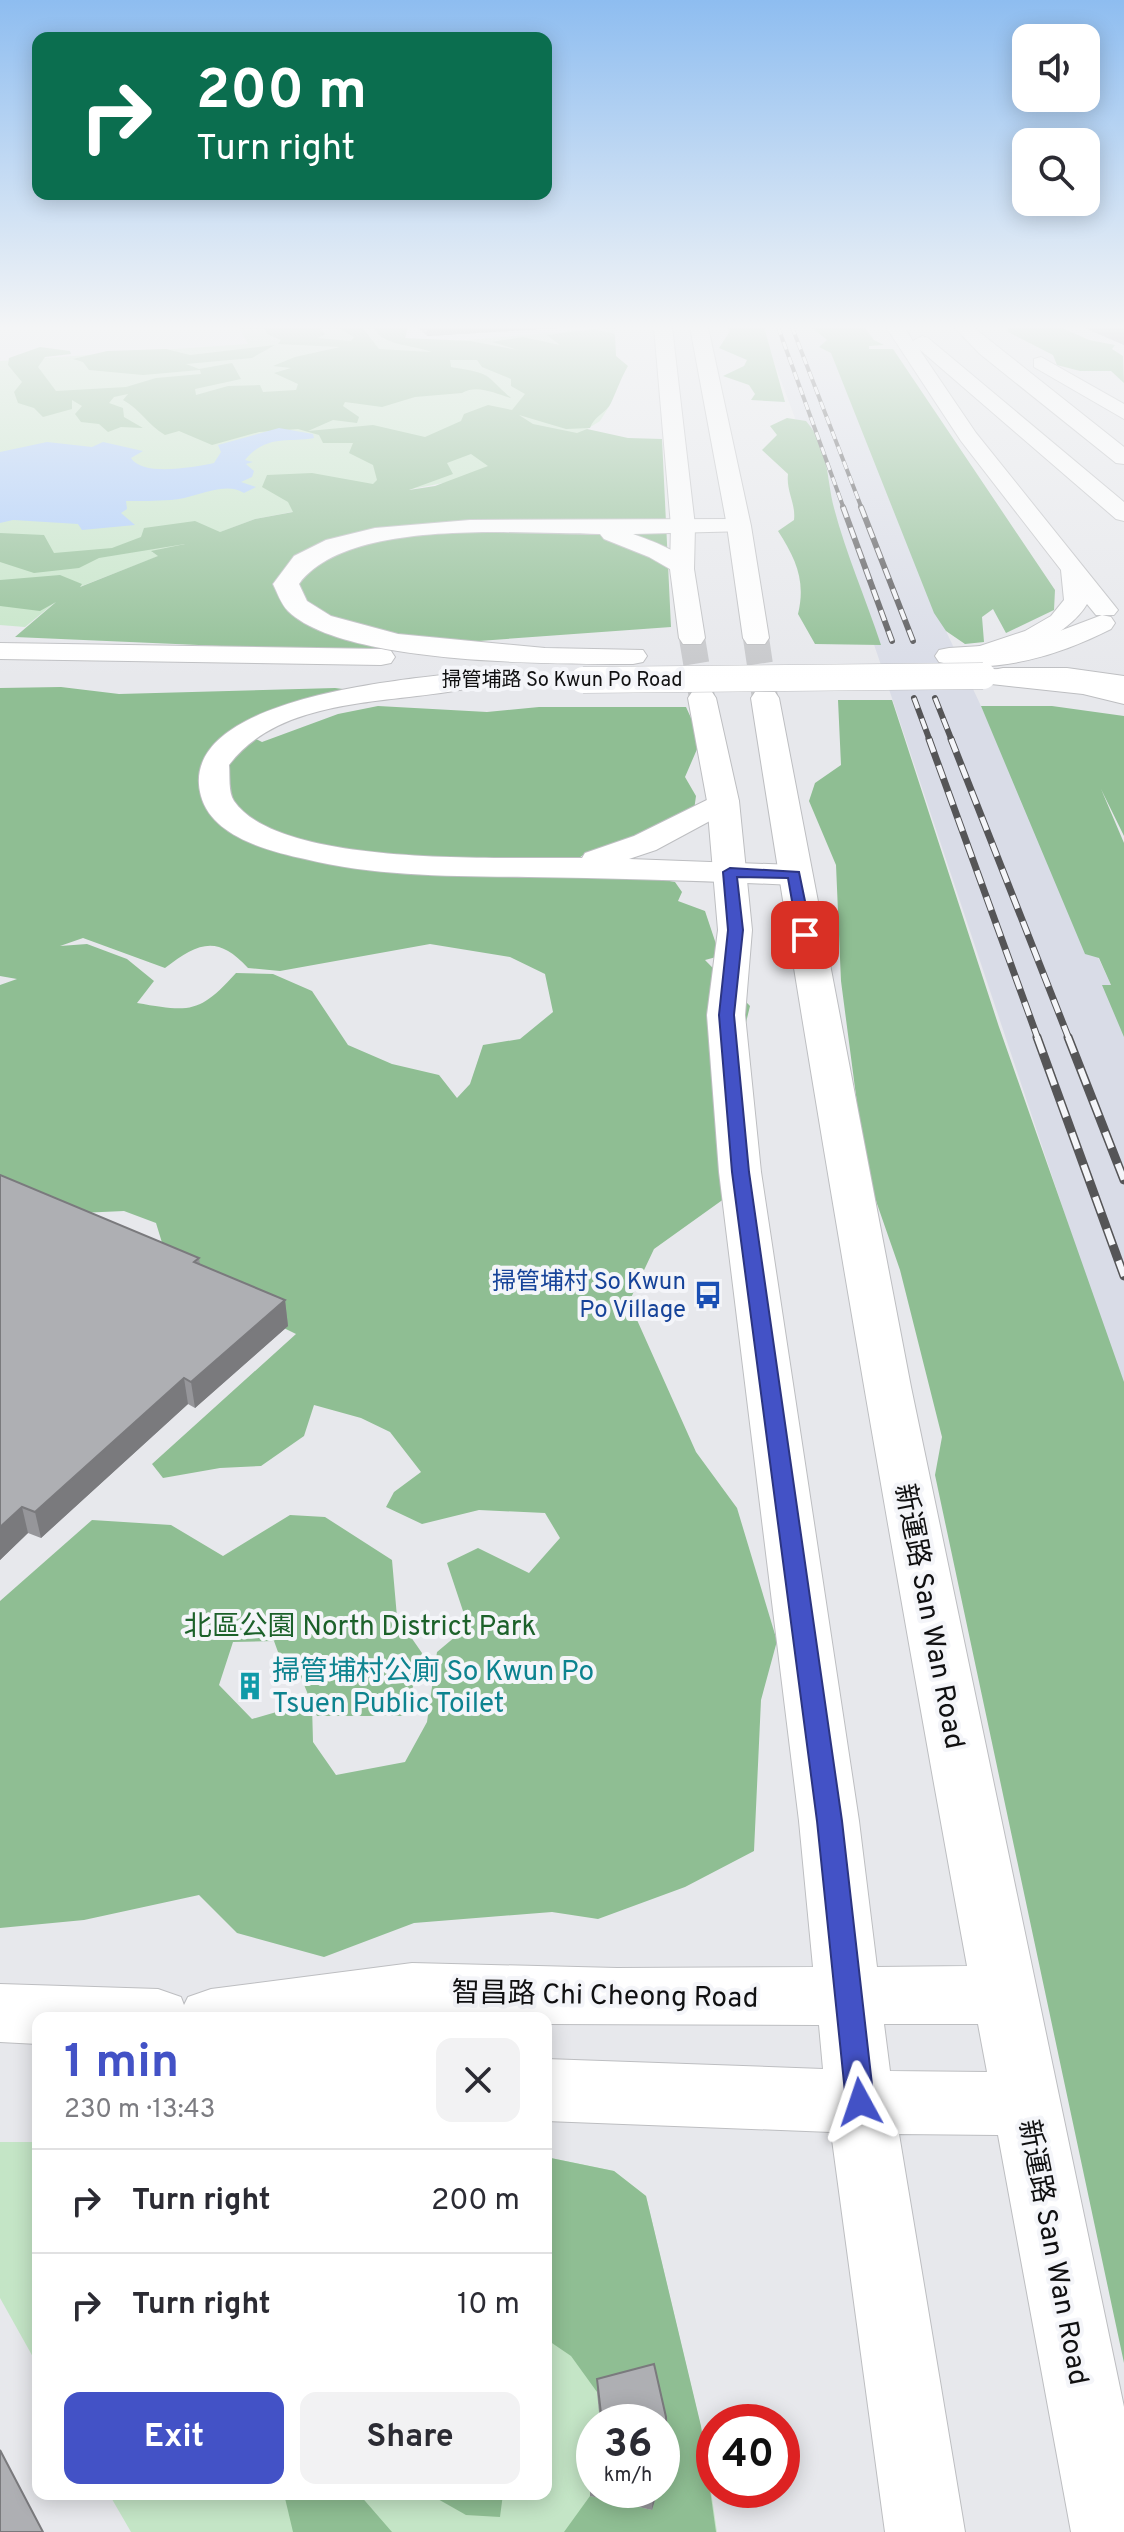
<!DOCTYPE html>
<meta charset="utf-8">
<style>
:root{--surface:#fff;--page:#f2f2f3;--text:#2b2b33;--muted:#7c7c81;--line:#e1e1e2;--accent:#4352c6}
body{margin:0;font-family:Overpass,"Noto Sans SC",sans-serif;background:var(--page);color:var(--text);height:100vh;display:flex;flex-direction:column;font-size:30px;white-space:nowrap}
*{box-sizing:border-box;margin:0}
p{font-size:26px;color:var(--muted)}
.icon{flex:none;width:44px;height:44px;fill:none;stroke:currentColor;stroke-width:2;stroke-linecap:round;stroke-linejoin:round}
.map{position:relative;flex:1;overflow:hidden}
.drawer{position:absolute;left:32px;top:2012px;width:520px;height:488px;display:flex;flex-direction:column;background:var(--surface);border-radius:16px;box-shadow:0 4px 20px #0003}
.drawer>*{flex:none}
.top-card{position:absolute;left:32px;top:32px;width:520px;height:168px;border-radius:16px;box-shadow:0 4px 20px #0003;background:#0b6e4f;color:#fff;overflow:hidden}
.tools{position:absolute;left:1012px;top:24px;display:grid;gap:16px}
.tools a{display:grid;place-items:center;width:88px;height:88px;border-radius:16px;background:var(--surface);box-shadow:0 4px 20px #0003;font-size:40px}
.speed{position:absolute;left:576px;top:2404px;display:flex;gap:16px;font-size:40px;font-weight:700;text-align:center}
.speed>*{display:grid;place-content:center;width:104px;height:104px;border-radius:50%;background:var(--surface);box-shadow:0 4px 20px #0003;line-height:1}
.speed small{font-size:20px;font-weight:400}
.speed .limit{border:12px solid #d22;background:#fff;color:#111}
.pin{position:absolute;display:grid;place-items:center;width:68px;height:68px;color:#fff;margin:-34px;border-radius:16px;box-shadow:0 4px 12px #0006}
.me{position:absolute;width:88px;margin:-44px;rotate:355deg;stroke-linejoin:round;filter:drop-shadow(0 0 6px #0008)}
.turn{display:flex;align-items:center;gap:28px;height:168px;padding:0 32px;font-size:36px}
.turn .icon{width:104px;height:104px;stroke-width:2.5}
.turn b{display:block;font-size:56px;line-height:68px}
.round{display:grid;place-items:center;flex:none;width:84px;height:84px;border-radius:16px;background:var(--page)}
.headline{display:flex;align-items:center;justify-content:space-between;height:136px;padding:0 32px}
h1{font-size:48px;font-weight:700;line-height:60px;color:var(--accent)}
.cta{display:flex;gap:16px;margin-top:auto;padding:16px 32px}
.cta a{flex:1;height:92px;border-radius:16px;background:var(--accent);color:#fff;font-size:32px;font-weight:700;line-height:92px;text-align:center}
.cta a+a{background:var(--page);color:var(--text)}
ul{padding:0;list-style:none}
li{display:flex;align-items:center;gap:24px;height:104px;padding:0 32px;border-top:2px solid var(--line)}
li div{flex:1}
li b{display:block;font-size:30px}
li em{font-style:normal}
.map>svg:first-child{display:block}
</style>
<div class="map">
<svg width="1124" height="2532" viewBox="0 0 1124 2532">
<rect width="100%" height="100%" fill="#e7e8ec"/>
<path fill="#d9dce7" d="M761 327H829L946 631 1111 985H1103L1124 1028V1391L826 501Z"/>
<path fill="#c4e5c6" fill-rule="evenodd" d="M238 327H393L409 342 422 344 615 327 610 405 600 421 563 444 480 476 255 519 194 542 152 552 159 556 69 591 25 627 0 625V361L248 344Z
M0 2142H38V2366L0 2298Z
M546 2157 614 2171 646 2196 703 2436 717 2532H131L109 2494H546ZM594 2422H662V2490H594Z"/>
<path fill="#8fbe93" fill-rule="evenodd" d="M264 327H318L325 334 318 338 351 341 354 337 337 327H362L379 349 431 352C412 344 384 347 373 327H403L408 328 405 338 470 341 518 350 492 342 523 337 560 345 547 335 594 329 615 334 616 356 628 366C621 378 617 390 611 403 606 413 594 416 590 428L566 429 519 415 533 424 577 433 587 429 628 438 662 439 671 627 340 651 15 637 56 602 40 611 0 606V580L60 575 82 584 80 587 158 556 151 551 185 544 99 558 79 568 34 573 0 562V533L44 535 54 553 112 548 141 537 144 528 195 521 220 532 255 519 293 512 288 502 262 487 267 475 312 473 373 484 377 480 373 465 349 453 353 443H323L319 435 298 429 259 432 212 445 179 431 165 435C148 425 139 408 123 400L128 394 114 397 109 403 123 408 124 417 143 428 121 427 108 432 99 424 81 422 75 414 82 406 72 400V409L43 417 34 408 18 403 14 392 22 382 8 365 9 358 40 347 70 351 71 354 45 357 38 367 56 391 126 387 156 378 201 374 200 370 143 375 89 370 83 362 73 359 107 351 166 349 190 355 275 345 252 358 186 364 199 369 232 363 241 379 195 389 196 395 228 386 260 385 263 392 296 390 298 384 274 373 291 368 273 366 295 357 340 347 278 344 281 340 267 334ZM450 360H477L482 367 511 379V386L525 394 512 410 488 405 464 414 461 421 425 437 373 425 308 431 333 420 357 423 359 417 343 406 345 402 382 407 415 397 462 393C478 384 495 394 511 398 483 373 493 374 451 367ZM471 454 488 466 435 486 409 490 453 474 447 463Z
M726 327H764L785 402 751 400 755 394 749 385 723 376 744 366 747 360 719 348 730 331Z
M811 327H864L874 340 884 345 869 346V349H893L1055 590 1054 610 1006 633 993 609 982 617 984 642 965 644 946 631 934 613 831 353 819 347 827 340Z
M1007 327H1060L1089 340 1115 345 1112 349 1123 356 1124 383 1111 371H1080L1057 365 1053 355 1008 332Z
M787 418 806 421C829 447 826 476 834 508 846 554 866 599 881 645L815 644 798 614C806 581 796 559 778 531L794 520C796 503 786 492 788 474L762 450 777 435 770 426Z
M61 687 119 694 335 688 374 693 272 722 254 738 262 742 338 714 378 706 487 712 539 707H686L701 740 685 777 696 796 694 810C671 814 669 824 650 833 628 844 589 844 574 863L675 882 682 892 678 901 705 911 720 956 705 960 750 1006 742 1039 728 1196 654 1249 629 1302 696 1452 737 1508 777 1641 761 1700 754 1851 685 1887 598 1919 552 1912 414 1923 324 1957 237 1933 199 1895 84 1920 0 1928V1601L92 1520 171 1525 223 1556 290 1515 325 1517 392 1560 397 1617 422 1653 405 1716H317L312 1705 313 1742 336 1775 405 1762 427 1722 437 1652 468 1626 447 1563 478 1548 529 1573 560 1538 545 1513 479 1510 422 1524 386 1507 394 1492 421 1472 390 1432 361 1418 314 1405 304 1436 261 1466 220 1468 163 1478 152 1464 296 1334 171 1272 156 1223 124 1211 80 1213 0 1192V985L17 979 0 976V688ZM83 938 165 968C198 943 217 934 248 968L280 971 430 944 510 957 545 974 553 1012 520 1039 483 1045 470 1084 457 1098 439 1075 392 1064 348 1045 312 991 273 974 236 973C199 1014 190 1012 137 1003L154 981 127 959 87 944 60 946ZM274 1641 278 1652 301 1677 311 1702 252 1719 219 1685 233 1642Z
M838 700H892L999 1027 1124 1382V2363L935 1475 942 1437 900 1270 866 1172 841 981 836 865 809 801 815 783 841 765Z
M981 706H1052L1124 716V836L1101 789 1124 843V1037L1102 985H1111L1099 958 1085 954Z
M546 2157 614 2171 646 2196 701 2426 716 2532H564L590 2496 652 2510 658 2490H662L667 2465 665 2430 653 2377 597 2392 571 2356 546 2339Z
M284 2494H359L392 2532H293Z
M429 2494H503L500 2517 466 2515Z"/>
<path fill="#a7cafb" d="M279 428 313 434 314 438C287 443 267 434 245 460L253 462 246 464 254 471 252 477 241 482 256 487 244 493C224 480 194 499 171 500 156 501 140 501 126 501L127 509 121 513 135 525 82 530 78 524 13 520 0 523V452L47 442 92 447 103 442 143 451 131 458C143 477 194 467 214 463L221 452 218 445Z"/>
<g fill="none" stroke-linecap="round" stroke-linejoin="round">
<path stroke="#c7c8cb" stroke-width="26" stroke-dasharray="26 13" stroke-linecap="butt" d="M692 638 702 698
M756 638 765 698"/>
<defs>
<path id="minor" d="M654 327H672L695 526 694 569 705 638 701 644H683L679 638 670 569 671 526Z
M690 327H708L751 526 769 638 765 644H747L743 638 727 526Z
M702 690 712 692 716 698 739 801 752 930 745 1015 761 1172 859 1821 877 1967 967 1966C890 1544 817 1122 751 698L755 692H775L779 698 911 1387 1124 2407V2532H1071L998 2135 899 2134 965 2532H885L831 2132 546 2121V2059L823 2069 819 2025 546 2024V2018H38V2044L0 2042V1984L158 1989 181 1997 184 2005 188 1997 211 1989 412 1963 617 1968 813 1967 799 1821 719 1172 707 1015 718 930 707 801 688 698 692 692ZM884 2024H978L987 2072 890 2071Z"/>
<path id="major" d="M739 519 751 526 747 531 633 534C654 542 680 550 694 569L682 576 649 557 604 539 600 534C522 534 348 517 299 584L307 601 331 616 398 634 545 648 643 650 647 656 643 662 633 664C556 664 343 665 288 611 281 604 277 592 273 584L294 556 326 540 375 528 470 520Z
M1102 615 1111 617 1115 623 1111 629C1062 654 995 676 939 662L935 656 939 650 949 648 1028 643Z
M0 643 381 649 391 651 395 657 391 663 381 665 0 659Z
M1003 668H1067L1124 676V692L1067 684 993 682 989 676 993 670Z
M470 672 480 674 484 680 480 686C401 705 283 693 229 765 230 776 228 792 234 801 280 868 506 857 582 858L585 853 634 836 723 792 734 794 739 801 734 808 656 850 629 859 794 865 806 868 811 875 806 882 794 885C705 881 616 878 528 877 453 876 378 877 305 859 269 851 212 837 201 796 174 697 409 679 470 672Z"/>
<path id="highway" d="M886 327H904L913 341 922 336 928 338 1124 502V521L1116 519 919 349 976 433 1114 605 1118 610 1114 615H1096L1087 604C1070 634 1003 670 968 662L964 656 968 650 1025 631 1051 616 1064 600 1061 570 961 441Z
M954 327H973L1124 447V464L1116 463 980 354Z
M1041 357 1124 404V419L1034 367V359Z
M983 668 1083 678 1124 688V704L1083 694 973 682 969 676 973 670Z"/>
</defs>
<use href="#minor" stroke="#bdbec1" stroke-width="2"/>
<use href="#major" stroke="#bdbec1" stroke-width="2"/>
<use href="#highway" stroke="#bdbec1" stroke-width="2"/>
<use href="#minor" fill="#fff" fill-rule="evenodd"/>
<use href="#major" fill="#fff" fill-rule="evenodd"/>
<use href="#highway" fill="#fff" fill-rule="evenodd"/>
<defs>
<path id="rail-far3" d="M778 327 844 509
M792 327 862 509"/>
<path id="rail-far2" d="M843 507 892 641
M861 507 913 641
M914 698 930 741
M935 698 952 741"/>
<path id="rail-far1" d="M929 739 1038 1039
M951 739 1069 1039"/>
<path id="rail" d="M1037 1037 1124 1276
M1068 1037 1124 1180"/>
</defs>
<use href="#rail-far3" stroke="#555557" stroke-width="4"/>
<use href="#rail-far2" stroke="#555557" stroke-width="6"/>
<use href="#rail-far1" stroke="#555557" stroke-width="7"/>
<use href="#rail" stroke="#555557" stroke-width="9"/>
<use href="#rail-far3" stroke="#f4f5f9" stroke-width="3" stroke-dasharray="8" stroke-linecap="butt"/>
<use href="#rail-far2" stroke="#f4f5f9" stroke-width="4" stroke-dasharray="11" stroke-linecap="butt"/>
<use href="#rail-far1" stroke="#f4f5f9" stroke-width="5" stroke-dasharray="14" stroke-linecap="butt"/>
<use href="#rail" stroke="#f4f5f9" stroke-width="6" stroke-dasharray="17" stroke-linecap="butt"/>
<defs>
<path id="major-bridge" d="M583 680 983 676"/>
</defs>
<use href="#major-bridge" stroke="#bdbec1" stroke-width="27" stroke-linecap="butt"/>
<use href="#major-bridge" stroke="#fff" stroke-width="26"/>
</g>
<path fill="#96969a" d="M417 327H575L427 336Z
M1082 327H1124V345Z
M0 1175 199 1258 200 1264 285 1300 288 1326 195 1408 188 1404 41 1538 28 1533 0 1560Z
M654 2364 666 2417 667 2452V2465L662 2479V2422H600L597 2392V2379Z
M594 2469V2490H658L652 2510 590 2496V2483Z"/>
<path fill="#7a7a7d" d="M427 327H575L427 336Z
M285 1300 288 1326 195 1408 191 1382Z
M184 1378 188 1404 41 1538 35 1512Z
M22 1507 28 1533 0 1560V1527Z
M667 2452V2465L662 2479V2469Z
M655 2490H658L652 2510 653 2497Z"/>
<path fill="#aeafb3" stroke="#7a7a7d" stroke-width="2" d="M0 1175 199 1258 194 1262 285 1300 191 1382 184 1378 35 1512 22 1507 0 1527Z
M654 2364 666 2417 667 2452 662 2469V2422H602L597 2379Z
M0 2450 43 2532H0Z
M594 2469V2484L590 2483Z
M620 2490H655L653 2497Z"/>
<linearGradient id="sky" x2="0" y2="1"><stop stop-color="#8ebdf0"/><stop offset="0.48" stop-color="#f4f5f6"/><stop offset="1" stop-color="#f4f5f6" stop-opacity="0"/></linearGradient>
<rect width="1124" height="681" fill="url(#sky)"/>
<path fill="#4352c6" stroke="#2c3581" stroke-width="2" d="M730 868 799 872 812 935 805 939 798 935 788 878 737 877 743 930 734 1015 749 1172 842 1821 874 2102 869 2112 860 2115 850 2112 846 2102 817 1821 732 1172 719 1015 728 930 723 872Z"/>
<defs>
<symbol id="bus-bare" viewBox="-9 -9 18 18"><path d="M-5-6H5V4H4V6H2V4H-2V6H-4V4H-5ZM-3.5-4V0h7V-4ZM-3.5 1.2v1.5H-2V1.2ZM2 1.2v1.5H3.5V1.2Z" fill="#1a4fb4" stroke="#f4f5f9" stroke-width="2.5" paint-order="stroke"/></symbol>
<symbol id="building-bare" viewBox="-9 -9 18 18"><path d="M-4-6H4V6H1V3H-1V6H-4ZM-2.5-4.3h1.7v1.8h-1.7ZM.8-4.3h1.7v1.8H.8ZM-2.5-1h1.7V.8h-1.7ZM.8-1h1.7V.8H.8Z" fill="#0f9aa8" stroke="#f4f5f9" stroke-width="2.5" paint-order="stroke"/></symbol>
</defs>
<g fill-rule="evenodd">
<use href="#bus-bare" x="688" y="1275" width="40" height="40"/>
<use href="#building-bare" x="230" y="1666" width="40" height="40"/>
</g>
<g text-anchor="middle" stroke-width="8" stroke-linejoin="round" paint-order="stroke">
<g font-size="20" fill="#101011" stroke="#f4f5f9">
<text x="562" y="686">掃管埔路 So Kwun Po Road</text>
</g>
<g font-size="24" fill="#164399" stroke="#f4f5f9" text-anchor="end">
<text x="686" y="1289">掃管埔村 So Kwun<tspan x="686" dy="28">Po Village</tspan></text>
</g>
<g font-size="28" fill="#101011" stroke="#f4f5f9">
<text transform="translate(931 1616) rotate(79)" y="10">新運路 San Wan Road</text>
<text transform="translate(605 1994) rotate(1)" y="10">智昌路 Chi Cheong Road</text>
<text transform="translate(1055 2252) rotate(79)" y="10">新運路 San Wan Road</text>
</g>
<g font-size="28" fill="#1c612a" stroke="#f4f5f9">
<text x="360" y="1635">北區公園 North District Park</text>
</g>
<g font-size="28" fill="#0d838f" stroke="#f4f5f9" text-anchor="start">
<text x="272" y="1680">掃管埔村公廁 So Kwun Po<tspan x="272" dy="32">Tsuen Public Toilet</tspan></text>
</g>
</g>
</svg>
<div class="tools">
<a><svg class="icon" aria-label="sound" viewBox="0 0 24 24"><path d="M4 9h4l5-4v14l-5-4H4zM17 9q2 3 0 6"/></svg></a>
<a><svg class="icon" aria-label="search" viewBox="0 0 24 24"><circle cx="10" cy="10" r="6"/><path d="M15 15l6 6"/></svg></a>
</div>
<div class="speed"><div>36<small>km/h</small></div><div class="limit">40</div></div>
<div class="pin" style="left:805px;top:935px;background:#d93025"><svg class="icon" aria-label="arrive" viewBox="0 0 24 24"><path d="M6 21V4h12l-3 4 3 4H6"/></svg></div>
<svg class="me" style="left:860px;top:2102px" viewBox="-20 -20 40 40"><path d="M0-17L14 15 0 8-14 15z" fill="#4352c6" stroke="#fff" stroke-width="4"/></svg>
<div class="top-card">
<div class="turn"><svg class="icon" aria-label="right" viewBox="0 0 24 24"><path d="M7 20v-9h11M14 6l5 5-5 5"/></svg><div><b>200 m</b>Turn right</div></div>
</div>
<section class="drawer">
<div class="headline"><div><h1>1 min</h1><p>230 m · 13:43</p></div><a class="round"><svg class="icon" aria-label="close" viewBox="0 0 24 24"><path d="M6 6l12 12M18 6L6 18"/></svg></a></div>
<ul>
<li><svg class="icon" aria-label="right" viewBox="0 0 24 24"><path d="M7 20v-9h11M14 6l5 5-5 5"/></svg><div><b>Turn right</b></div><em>200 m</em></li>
<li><svg class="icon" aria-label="right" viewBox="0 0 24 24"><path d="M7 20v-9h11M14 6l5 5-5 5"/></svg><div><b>Turn right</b></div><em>10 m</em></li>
</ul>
<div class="cta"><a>Exit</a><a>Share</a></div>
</section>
</div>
